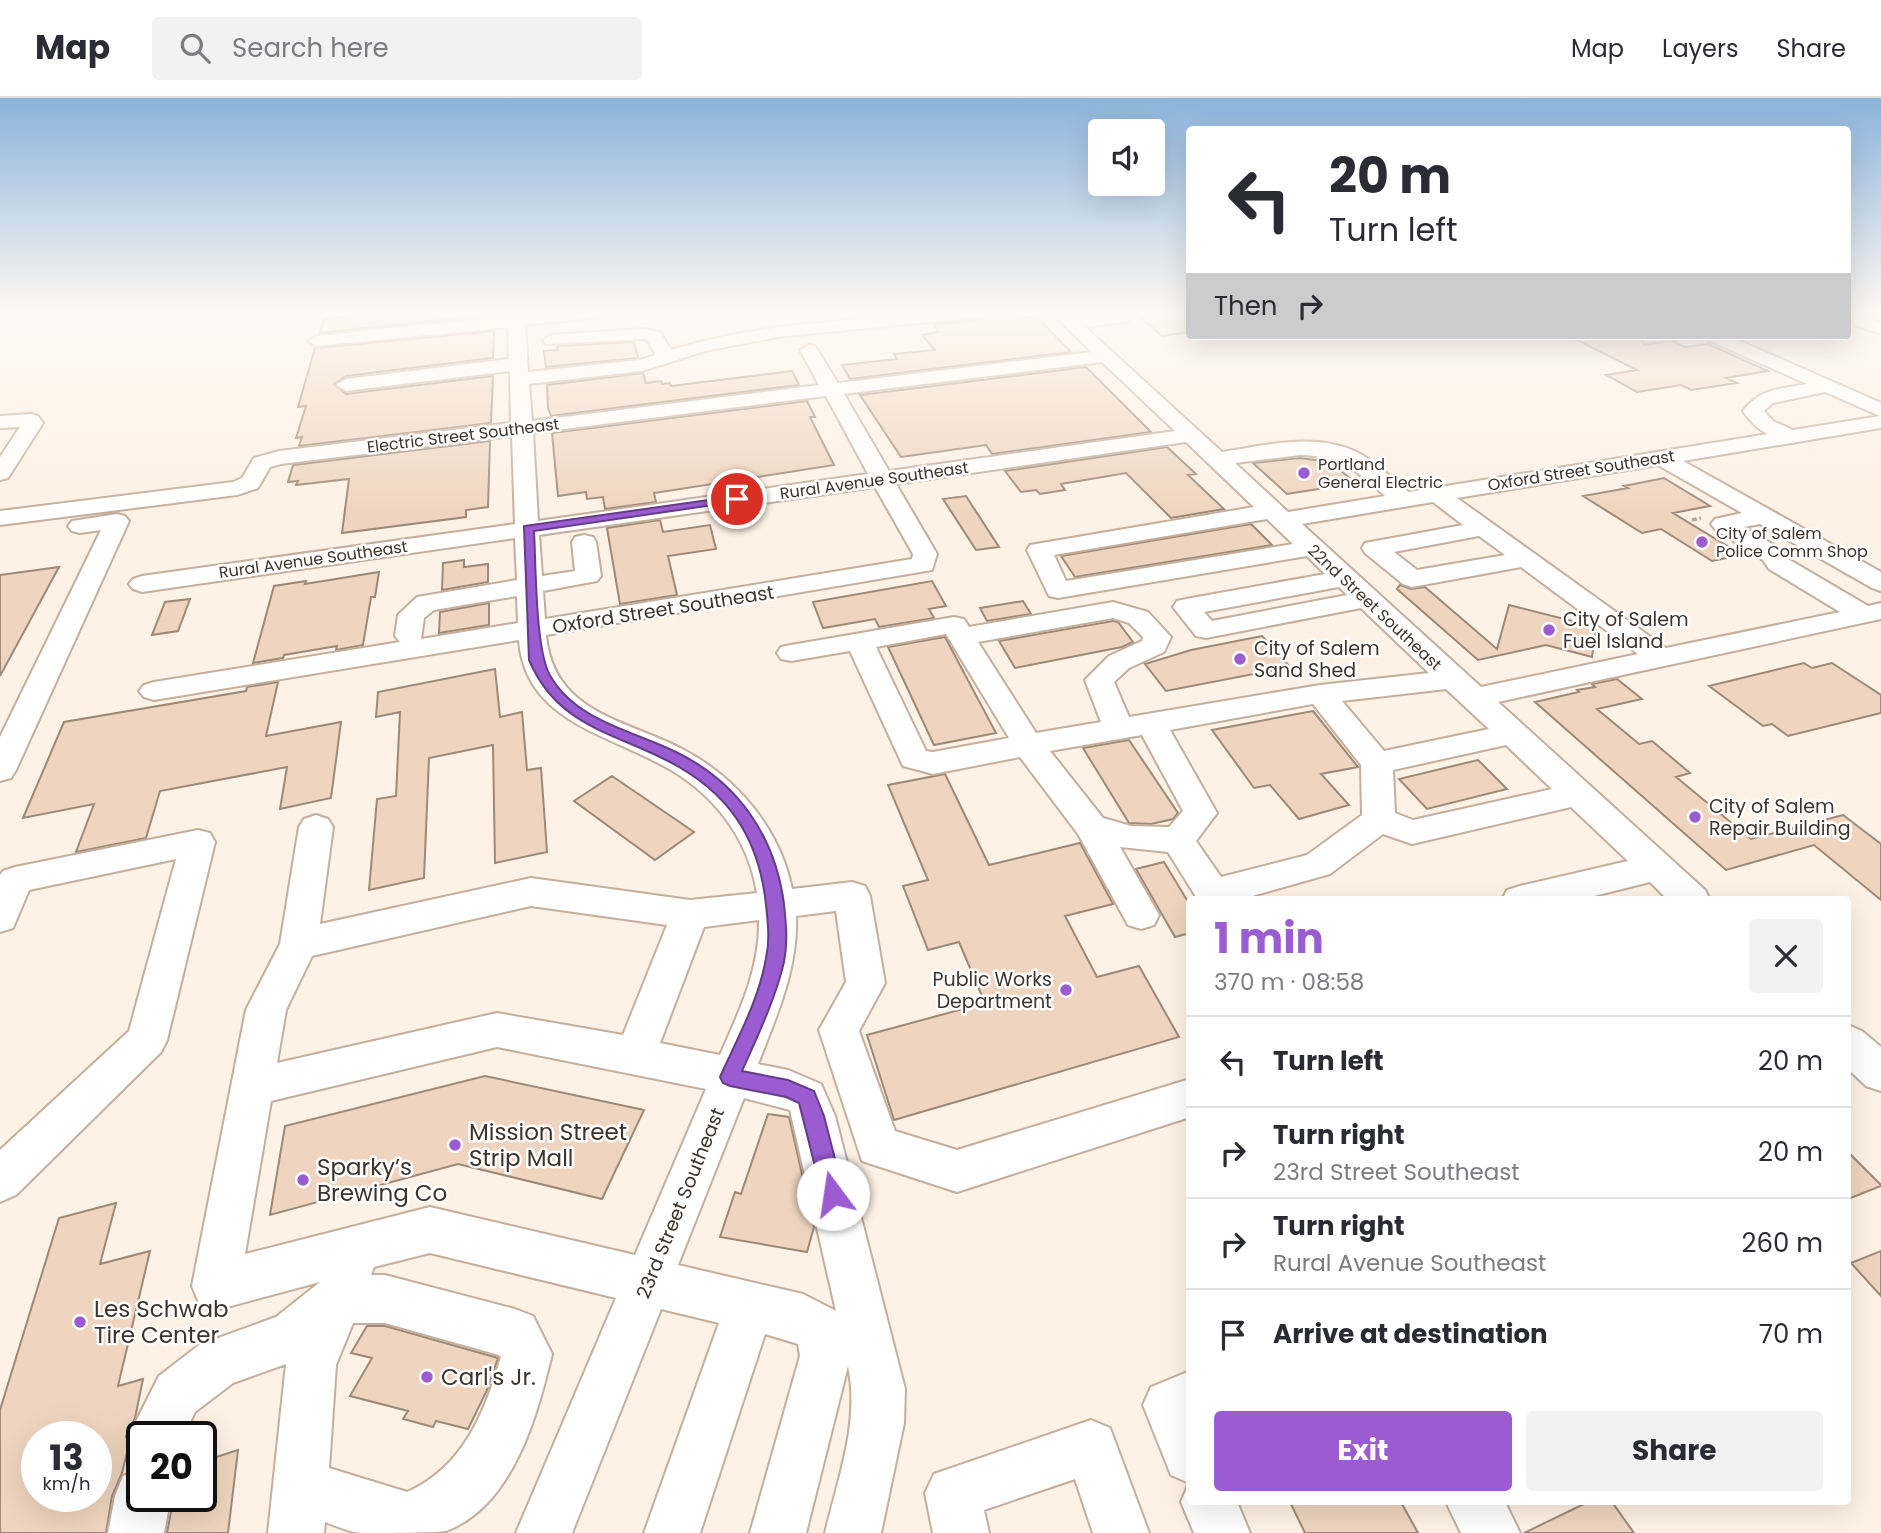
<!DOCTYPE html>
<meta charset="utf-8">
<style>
:root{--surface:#fff;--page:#f2f2f3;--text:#2b2b33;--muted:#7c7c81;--line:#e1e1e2;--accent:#9b5cd2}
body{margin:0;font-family:Poppins,sans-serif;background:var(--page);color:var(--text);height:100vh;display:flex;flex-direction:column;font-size:26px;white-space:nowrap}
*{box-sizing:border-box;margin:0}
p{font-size:23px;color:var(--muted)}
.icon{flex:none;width:38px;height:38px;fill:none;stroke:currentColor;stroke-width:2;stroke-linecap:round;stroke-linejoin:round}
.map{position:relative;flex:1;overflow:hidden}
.side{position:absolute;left:1186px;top:798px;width:665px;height:609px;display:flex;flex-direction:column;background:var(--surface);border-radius:7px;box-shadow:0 7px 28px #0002}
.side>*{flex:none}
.guide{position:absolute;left:1186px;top:28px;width:665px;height:214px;border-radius:7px;box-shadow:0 7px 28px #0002;background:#fff;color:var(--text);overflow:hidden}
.controls{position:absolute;left:1088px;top:21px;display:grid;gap:14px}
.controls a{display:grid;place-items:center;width:77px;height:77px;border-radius:7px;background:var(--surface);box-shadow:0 7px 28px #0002;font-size:35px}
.speed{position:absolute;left:21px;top:1323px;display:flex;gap:14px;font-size:35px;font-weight:700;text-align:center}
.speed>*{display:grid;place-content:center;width:91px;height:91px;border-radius:50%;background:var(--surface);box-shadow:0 7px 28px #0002;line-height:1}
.speed small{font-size:18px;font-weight:400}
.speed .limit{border:4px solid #111;border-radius:10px;background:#fff;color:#111}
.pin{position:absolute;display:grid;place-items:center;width:60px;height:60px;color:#fff;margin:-30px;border:4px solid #fff;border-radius:50%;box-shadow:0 2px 7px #0007}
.me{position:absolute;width:77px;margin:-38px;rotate:346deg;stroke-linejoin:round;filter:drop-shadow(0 0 5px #0008)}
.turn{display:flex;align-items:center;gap:24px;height:147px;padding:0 28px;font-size:32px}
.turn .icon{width:91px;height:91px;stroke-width:2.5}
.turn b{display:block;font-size:49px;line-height:60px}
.then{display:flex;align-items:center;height:66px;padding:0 28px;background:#0003;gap:14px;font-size:26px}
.round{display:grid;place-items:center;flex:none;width:74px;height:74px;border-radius:7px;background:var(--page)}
.head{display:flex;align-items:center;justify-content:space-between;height:119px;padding:0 28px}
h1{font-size:42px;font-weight:700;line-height:52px;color:var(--accent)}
.action{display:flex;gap:14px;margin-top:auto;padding:14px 28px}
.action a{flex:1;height:80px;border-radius:7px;background:var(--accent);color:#fff;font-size:28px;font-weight:700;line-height:80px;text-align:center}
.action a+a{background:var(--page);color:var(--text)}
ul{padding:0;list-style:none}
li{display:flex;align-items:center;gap:21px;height:91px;padding:0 28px;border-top:2px solid var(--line)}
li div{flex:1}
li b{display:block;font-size:26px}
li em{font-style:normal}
header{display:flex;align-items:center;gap:42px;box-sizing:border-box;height:98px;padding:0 35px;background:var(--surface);border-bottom:2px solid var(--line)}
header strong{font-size:33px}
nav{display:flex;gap:38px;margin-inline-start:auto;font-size:24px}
.search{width:490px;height:63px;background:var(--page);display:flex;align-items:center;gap:18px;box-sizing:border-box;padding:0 24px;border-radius:7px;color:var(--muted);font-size:26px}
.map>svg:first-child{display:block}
</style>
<header>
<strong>Map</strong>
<div class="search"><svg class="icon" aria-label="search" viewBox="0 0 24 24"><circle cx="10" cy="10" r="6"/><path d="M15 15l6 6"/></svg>Search here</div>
<nav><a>Map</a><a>Layers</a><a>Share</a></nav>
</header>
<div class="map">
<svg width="1881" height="1435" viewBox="0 0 1881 1435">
<rect width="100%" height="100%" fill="#fef1e5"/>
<path fill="#efd5bf" stroke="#9d8977" stroke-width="2" fill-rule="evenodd" d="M396 214H479V218L320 235 324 221Z
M991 214H1023L1024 220 1036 218 1071 254 850 281 842 267 897 261 894 256 935 252 922 237 939 234 933 226 980 222Z
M1134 214H1190V234L1162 238Z
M494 233 493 260 346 278 334 286 346 296 493 278 491 325 299 348 302 339 296 340 306 308 298 309 315 250Z
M1569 238H1640L1644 247 1673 243 1685 249 1708 246 1768 273 1726 280 1737 285 1691 292 1681 287 1637 294 1606 277 1637 272Z
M634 244 638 260 546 269 544 253 558 252 557 248Z
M1086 269 1151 334 992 356 986 347 901 359 860 297Z
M792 273 799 287 551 318 548 310 547 287 643 275 646 285 661 283 662 286 670 285 671 288Z
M807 303 815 319H810L834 367 654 395 656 404 605 411 603 399 587 401 586 394 558 398 552 335Z
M490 343 488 409 466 412V419L342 435 349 381 296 387 298 383 288 384 293 367Z
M1167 349 1196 376 1188 377 1224 411 1171 420 1126 375 1061 386 1065 392 1040 396 1036 392 1021 394 1005 373Z
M1300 360 1330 364 1356 385 1287 396 1253 365Z
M1664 380 1710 408 1673 415 1742 457 1712 463 1661 431 1642 435 1583 398 1628 390 1624 388Z
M966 398 999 449 976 452 943 401Z
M660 422 663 434 710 427 716 451 668 458 677 497 620 506 607 430Z
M1251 426 1272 447 1075 479 1061 458Z
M464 462V469L488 466V484L442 492 443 465Z
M59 469 0 578V477Z
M379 474 375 499H371L363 547 336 552 337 548 284 557 283 560 253 565 274 488 306 483 305 486Z
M932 483 946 508 929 511 934 520 879 529 875 521 823 530 813 504Z
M1400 487 1411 491 1425 489 1497 551 1509 507 1596 529 1592 559 1546 547 1478 562 1397 491Z
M190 501 178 533 152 537 165 504Z
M1023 503 1031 516 987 523 980 510Z
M489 505V527L439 535 440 514Z
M1113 523 1118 524 1133 544 1122 549 1015 570 999 543Z
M1262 538 1290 569 1166 593 1145 566 1191 552Z
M945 539 996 635 934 647 888 549Z
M1804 565 1812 570 1832 565 1881 597V615L1788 638 1772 626 1763 628 1709 588Z
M495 571 500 619 522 614 527 672 541 670 547 754 495 765 493 647 429 660 424 780 369 792 377 701 396 698 400 614 376 619 378 594Z
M1617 581 1642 601 1597 611 1639 646 1652 643 1690 675 1676 679 1751 741 1843 717 1881 746V802L1814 747 1726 772 1535 604 1579 594 1577 592 1595 589 1592 586Z
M278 584 266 638 341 624 331 700 280 711 287 669 160 693 146 740 76 754 94 706 23 720 64 624 246 593 247 589Z
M1313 613 1358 669 1321 676 1349 707 1299 721 1270 687 1254 690 1212 632Z
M1129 642 1178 715 1173 721 1151 726 1129 725 1083 650Z
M1478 662 1507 691 1427 711 1399 681Z
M945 676 989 767 1080 745 1113 806 1065 818 1097 879 1139 868 1179 939 894 1022 867 937 985 905 959 844 928 852 903 788 928 782 888 687Z
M612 678 694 734 655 762 574 703Z
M1164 764 1190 807V835L1175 839 1136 771Z
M485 978 644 1012 602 1101 458 1066 270 1117 285 1028Z
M768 1016 789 1019 814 1129 807 1154 720 1139 735 1094 741 1096Z
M1848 1054 1881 1087V1088L1848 1101Z
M116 1105 100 1166 150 1153 118 1288 143 1281 135 1320 126 1338 129 1347 122 1375 112 1398 106 1435H0V1312L59 1120ZM37 1339H96V1398H37Z
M1881 1153V1198L1851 1165Z
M367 1228H385L498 1260 487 1292 468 1331 436 1323 433 1329 403 1321 408 1313 350 1298 372 1260 351 1255Z
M238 1352 228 1435H167L174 1398H201V1364Z
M1290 1404H1401L1418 1435H1305Z
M1588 1404H1612L1634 1435H1524Z"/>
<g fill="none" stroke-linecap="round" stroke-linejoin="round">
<defs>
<path id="minor" d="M508 214H524L525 216 608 214 599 219 525 227 528 274 640 262 656 257 647 242 644 241 546 246 543 242 552 237 644 231 660 234 671 252C729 234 789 227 850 222 896 217 942 212 989 214L980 219 777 239 705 253 642 273 529 286 532 323 819 287 800 252 809 247 815 248 838 285 1092 254 1051 214H1069L1075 219 1124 214 1130 220 1127 224 1085 229 1222 354C1267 347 1320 333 1362 357 1379 367 1393 382 1409 394L1768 336C1757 331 1750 323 1743 313 1760 290 1781 291 1807 286L1708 242 1705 238H1729L1881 305V330L1683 363 1881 474V493L1872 490 1760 426 1744 429 1782 452 1788 461 1868 508 1881 505V521L1498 604 1705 792 1710 802H1668L1650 784 1578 802H1502L1507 792 1520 788 1628 763 1571 709 1412 746 1383 736 1330 776 1238 802H1198L1168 754 1120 749 1159 817 1154 827 1141 831 1128 827 1078 736 1020 659 933 676 903 668 850 553 791 563 781 561 777 555 781 549 791 547 954 519 964 521 969 529 1113 504 1148 514 1171 539 1164 554 1129 570 1114 584 1129 619 1320 587 1429 575 1361 510 1206 540 1196 538 1173 509 1177 503 1186 501 1325 476 1307 458 1058 500 1049 498 1027 452 1030 447 1254 409 1186 344 896 386 937 456 932 472 546 537C553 616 628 622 684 652 737 680 780 731 792 791L852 784 865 788 870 798 885 885 859 933 895 1033 957 1052 1190 981V1019L957 1094 862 1063 819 932 846 884 836 813 796 818C798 871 777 917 758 966L788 972 821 986 835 1018 905 1291 904 1325 881 1435H825C838 1380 860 1324 848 1268L806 1435H750L800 1258 798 1246 765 1236 700 1435H644L719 1225 661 1211 572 1435H516L616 1200 430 1155 374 1169 371 1177H385L515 1211 533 1218 552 1256C537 1318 513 1408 446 1433 434 1435 376 1435 361 1435 349 1434 336 1428 325 1424L324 1435H268L286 1266 233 1285 195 1314 183 1339H142V1360L136 1358 128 1339 159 1278 199 1247 276 1219 320 1184 216 1212 199 1205 192 1188 246 912 280 846 299 729 304 721 316 717 328 721 333 729 320 826 531 780 690 802 757 795C748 738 711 692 660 666 603 635 525 621 519 542L154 602 144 599 139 593 144 587 154 584 400 544 395 538 398 517 417 499 517 482 515 440 142 494 133 491 129 486 133 481 142 478 515 426 512 338 281 366 270 369 258 390 237 397 0 427V413L233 384 242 380 254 360 279 353 511 325 510 273 346 293 336 287 346 281 509 261 508 229 317 248 308 243 317 238 508 218ZM1102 264 1175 333 889 373 844 296ZM1825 294 1880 318 1793 332 1773 323 1764 313 1773 305ZM826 298 868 376 538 423 533 335ZM1300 357C1341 358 1356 372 1385 398L1288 414 1235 365ZM1658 367 1742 415 1715 421 1711 426 1715 431 1763 462 1769 471 1840 514 1666 550 1457 400ZM875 389 913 456 912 461 545 521 543 493 597 483 601 478 596 444 593 439 584 437 575 439 572 444 575 473 542 478 539 437ZM1433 404 1463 427 1365 445 1362 450 1365 455 1403 486 1412 489 1521 469 1638 556 1481 589 1302 426ZM1267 421 1293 446 1066 483 1054 457ZM1479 438 1505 457 1417 472 1394 454ZM1339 489 1347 497 1212 523 1204 514ZM517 498 518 525 421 541 424 520 434 512ZM1113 520 1129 525 1143 539 1142 543 1109 558 1085 582 1101 624 1036 635 978 544ZM946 536 1009 640 933 654 926 653 876 549ZM1446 591 1489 631 1384 653 1342 603ZM1313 606 1361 667 1362 717 1307 757 1221 779 1196 743 1217 715 1170 632ZM1142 637 1183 713 1169 729 1131 728 1103 720 1050 653ZM1506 647 1552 691 1413 722 1395 715 1393 672ZM531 808 667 827 623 937 497 915 277 965 286 912 312 858ZM759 822C760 871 739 914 720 957L660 945 704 829ZM497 949 706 991 635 1157 430 1109 245 1156 271 1003ZM744 1000 790 1012 836 1213 803 1196 678 1167ZM353 1225H385L499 1257 501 1259C485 1314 463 1370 407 1394L329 1370 336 1267Z
M1861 218 1881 225V236L1855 227 1852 223 1855 219Z
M1642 238H1674L1671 242 1644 244Z
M31 316 38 318 43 325 8 380 0 382V359L20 329 0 330V318Z
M117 416 125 418 129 423 16 672 11 680 0 683V639L101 432 80 435 72 433 68 428 72 423Z
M198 732 210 735 215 744 167 942 161 954 16 1097 0 1104V1052L129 933 176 761 29 792 13 830 0 834V777L3 773 15 769Z
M1848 927 1862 933 1881 949V993L1866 988 1848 971Z
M1190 1273V1404H1237L1250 1435H1194L1181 1404 1189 1385 1171 1377 1143 1307 1151 1289Z
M1091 1322 1110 1330 1149 1435H1093L1075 1381 984 1412 989 1435H933L925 1395 934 1376Z
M142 1371V1398H171L164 1435H108L115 1398 123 1378Z
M1446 1404H1505L1520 1435H1461Z"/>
</defs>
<use href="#minor" stroke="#c4ae9c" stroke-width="4"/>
<path stroke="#b5a99f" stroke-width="3.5" stroke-dasharray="5 2.5" stroke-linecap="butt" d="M1692 422 1701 420"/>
<use href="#minor" fill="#fff" fill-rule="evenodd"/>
</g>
<linearGradient id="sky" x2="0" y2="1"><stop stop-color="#8bb3dc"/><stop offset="0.52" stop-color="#fff9f3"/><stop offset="1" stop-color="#fff9f3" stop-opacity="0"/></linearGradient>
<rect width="1881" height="415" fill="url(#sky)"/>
<path fill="#9b5cd2" stroke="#653c88" stroke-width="2" d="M737 398 741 399V403L534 433C536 466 535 555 551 579 577 623 633 633 676 654 738 684 775 738 784 806 786 826 788 844 784 864 775 902 758 937 742 973L788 982 814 993 824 1018 844 1096 840 1104 833 1107 825 1104 822 1096 799 1005 786 999 730 988 723 985 720 979C737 941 759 902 766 860 770 842 768 826 766 807 759 739 728 693 666 662 609 633 557 627 529 562L524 428Z"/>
<g fill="#9b5cd2" stroke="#fff" stroke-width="2.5">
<circle cx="1304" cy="375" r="7"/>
<circle cx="1702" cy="444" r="7"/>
<circle cx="1549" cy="532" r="7"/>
<circle cx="1240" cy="561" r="7"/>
<circle cx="1695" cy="719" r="7"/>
<circle cx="1066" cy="892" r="7"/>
<circle cx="455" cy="1047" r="7"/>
<circle cx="303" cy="1082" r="7"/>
<circle cx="80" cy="1224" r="7"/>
<circle cx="427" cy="1279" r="7"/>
</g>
<g text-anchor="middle" stroke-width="5" stroke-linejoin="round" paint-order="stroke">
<g font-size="16" fill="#3d342d" stroke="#fff">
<text transform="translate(463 337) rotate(-7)" y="6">Electric Street Southeast</text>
<text transform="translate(1581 372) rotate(-9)" y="6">Oxford Street Southeast</text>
<text transform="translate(874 382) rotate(-8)" y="6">Rural Avenue Southeast</text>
<text transform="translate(313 461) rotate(-8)" y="6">Rural Avenue Southeast</text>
<text transform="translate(1375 509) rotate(43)" y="6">22nd Street Southeast</text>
</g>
<g font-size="16" fill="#3d342d" stroke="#fff" text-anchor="start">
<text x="1318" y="372">Portland<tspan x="1318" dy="18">General Electric</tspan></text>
<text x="1716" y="441">City of Salem<tspan x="1716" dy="18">Police Comm Shop</tspan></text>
</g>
<g font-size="19" fill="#3d342d" stroke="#fff">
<text transform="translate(663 511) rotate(-9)" y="7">Oxford Street Southeast</text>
<text transform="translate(680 1105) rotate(-68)" y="7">23rd Street Southeast</text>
</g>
<g font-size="19" fill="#3d342d" stroke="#fff" text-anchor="start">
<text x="1563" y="528">City of Salem<tspan x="1563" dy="22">Fuel Island</tspan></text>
<text x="1254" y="557">City of Salem<tspan x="1254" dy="22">Sand Shed</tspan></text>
<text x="1709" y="715">City of Salem<tspan x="1709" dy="22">Repair Building</tspan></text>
<text x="1052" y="888" text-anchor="end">Public Works<tspan x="1052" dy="22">Department</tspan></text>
</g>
<g font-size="23" fill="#3d342d" stroke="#fff" text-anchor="start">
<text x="469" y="1042">Mission Street<tspan x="469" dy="26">Strip Mall</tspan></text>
<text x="317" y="1077">Sparky’s<tspan x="317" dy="26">Brewing Co</tspan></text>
<text x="94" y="1219">Les Schwab<tspan x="94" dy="26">Tire Center</tspan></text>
<text x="441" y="1287">Carl's Jr.</text>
</g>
</g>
</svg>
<div class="controls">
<a><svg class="icon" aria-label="sound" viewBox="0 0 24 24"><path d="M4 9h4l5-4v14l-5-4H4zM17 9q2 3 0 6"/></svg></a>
</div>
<div class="speed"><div>13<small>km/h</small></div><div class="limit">20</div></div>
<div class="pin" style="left:737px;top:401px;background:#d93025"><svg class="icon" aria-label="arrive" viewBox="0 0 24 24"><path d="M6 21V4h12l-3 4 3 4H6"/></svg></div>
<svg class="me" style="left:833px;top:1096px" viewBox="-20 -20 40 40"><circle r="19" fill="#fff"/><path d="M0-13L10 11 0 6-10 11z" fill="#9b5cd2"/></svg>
<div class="guide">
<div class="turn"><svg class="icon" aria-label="left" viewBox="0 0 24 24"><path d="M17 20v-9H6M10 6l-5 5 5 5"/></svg><div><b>20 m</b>Turn left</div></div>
<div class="then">Then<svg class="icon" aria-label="right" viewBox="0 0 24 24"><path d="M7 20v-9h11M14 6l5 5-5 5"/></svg></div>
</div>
<section class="side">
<div class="head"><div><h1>1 min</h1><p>370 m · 08:58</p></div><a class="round"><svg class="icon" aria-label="close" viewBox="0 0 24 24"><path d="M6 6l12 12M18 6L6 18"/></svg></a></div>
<ul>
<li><svg class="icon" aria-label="left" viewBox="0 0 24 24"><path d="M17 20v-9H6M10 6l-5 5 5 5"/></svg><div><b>Turn left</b></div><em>20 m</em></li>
<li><svg class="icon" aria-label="right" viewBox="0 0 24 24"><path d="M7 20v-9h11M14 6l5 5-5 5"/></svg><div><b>Turn right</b><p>23rd Street Southeast</p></div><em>20 m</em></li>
<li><svg class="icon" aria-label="right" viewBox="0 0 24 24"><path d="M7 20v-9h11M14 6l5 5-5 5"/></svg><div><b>Turn right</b><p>Rural Avenue Southeast</p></div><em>260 m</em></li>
<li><svg class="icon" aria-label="arrive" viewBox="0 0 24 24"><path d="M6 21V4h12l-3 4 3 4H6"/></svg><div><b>Arrive at destination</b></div><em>70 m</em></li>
</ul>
<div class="action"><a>Exit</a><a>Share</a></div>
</section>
</div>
